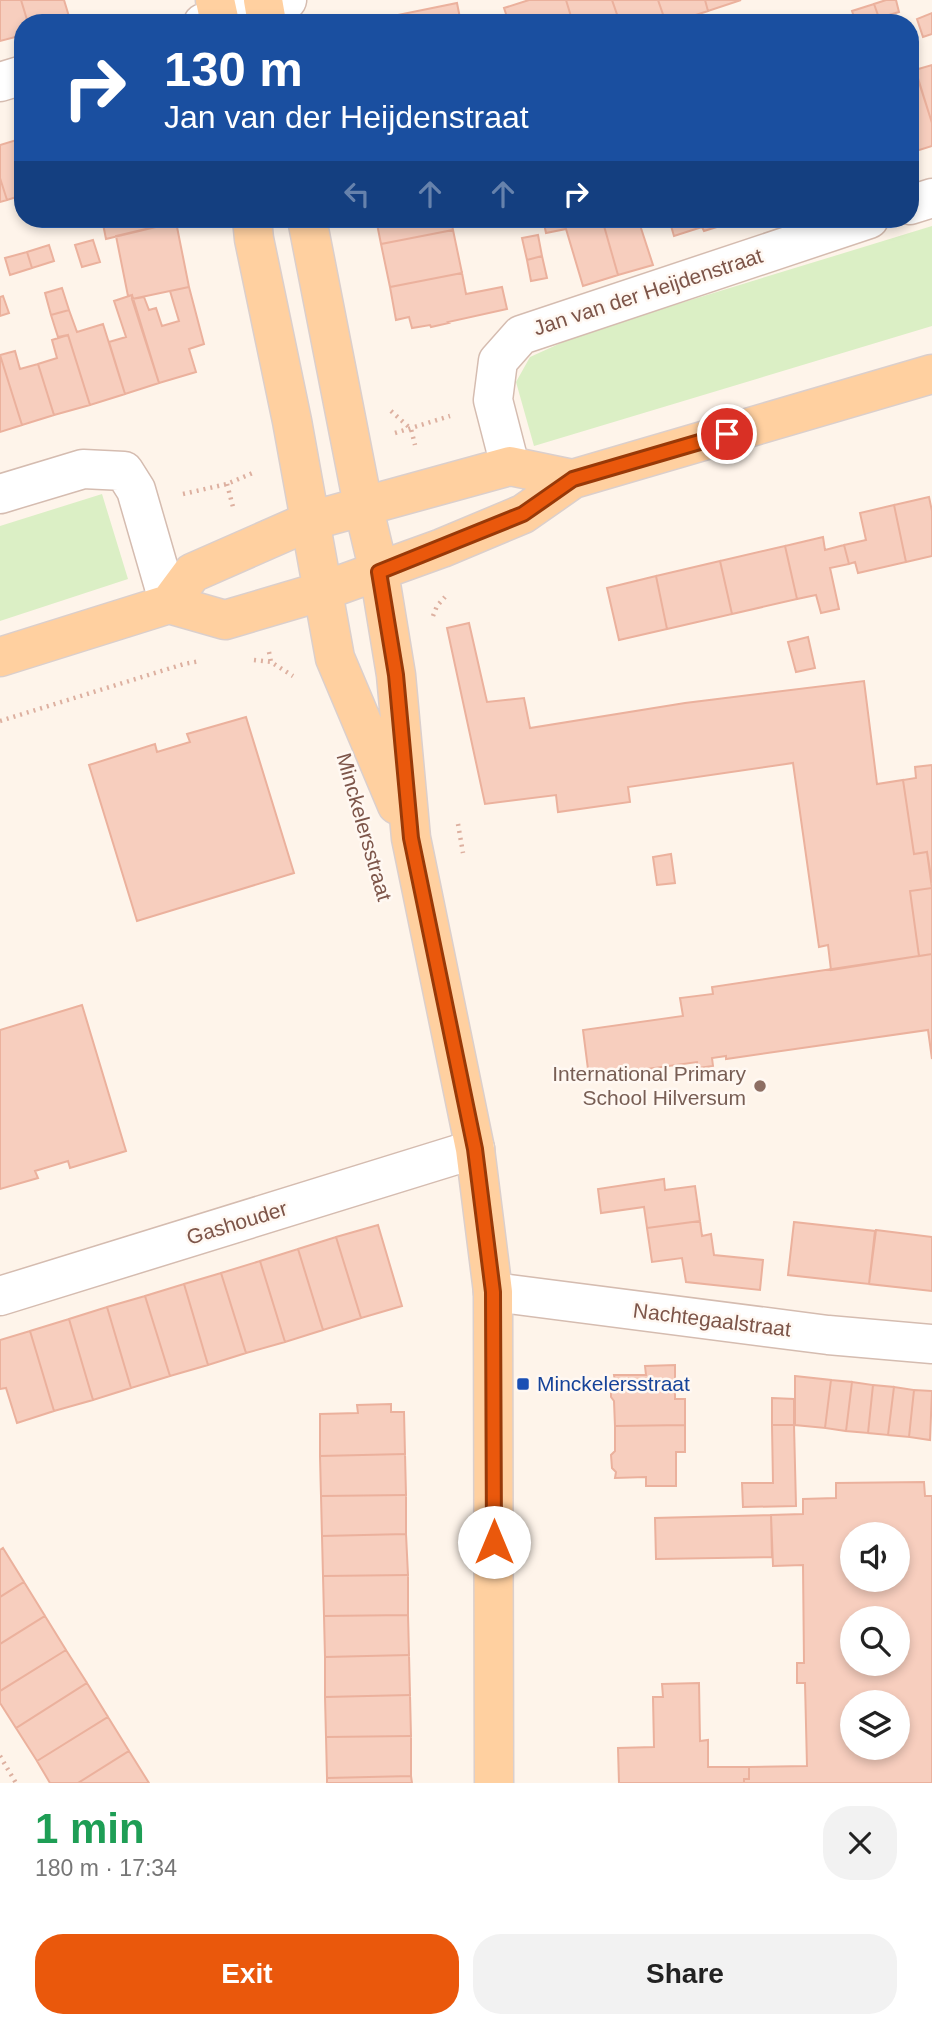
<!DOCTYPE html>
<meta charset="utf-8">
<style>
:root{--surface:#fff;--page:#f2f2f2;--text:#222;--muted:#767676;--accent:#ea580c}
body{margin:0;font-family:Arial,sans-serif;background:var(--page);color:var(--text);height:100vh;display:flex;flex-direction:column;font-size:26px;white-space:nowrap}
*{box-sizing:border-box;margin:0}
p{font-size:23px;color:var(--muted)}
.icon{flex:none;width:38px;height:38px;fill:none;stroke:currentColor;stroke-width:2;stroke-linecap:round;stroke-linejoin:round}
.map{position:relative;height:1783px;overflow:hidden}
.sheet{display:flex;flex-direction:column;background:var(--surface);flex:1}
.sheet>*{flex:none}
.hud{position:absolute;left:14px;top:14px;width:905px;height:214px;border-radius:28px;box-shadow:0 4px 10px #0003;background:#1a4fa0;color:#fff;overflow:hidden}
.tools{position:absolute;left:840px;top:1522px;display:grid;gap:14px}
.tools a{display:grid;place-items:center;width:70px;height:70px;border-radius:50%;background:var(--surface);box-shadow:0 4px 10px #0003;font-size:35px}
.pin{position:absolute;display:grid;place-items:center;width:60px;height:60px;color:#fff;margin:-30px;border:4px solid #fff;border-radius:50%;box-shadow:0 2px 7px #0007}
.me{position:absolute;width:77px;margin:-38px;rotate:0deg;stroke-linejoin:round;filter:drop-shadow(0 0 5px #0008)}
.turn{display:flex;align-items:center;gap:24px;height:147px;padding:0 35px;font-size:32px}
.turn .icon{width:91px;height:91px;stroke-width:2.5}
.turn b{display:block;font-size:49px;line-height:60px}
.lanes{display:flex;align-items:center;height:66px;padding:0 35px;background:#0003;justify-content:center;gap:35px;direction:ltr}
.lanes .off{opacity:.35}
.round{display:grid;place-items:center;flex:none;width:74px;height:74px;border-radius:28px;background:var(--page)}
.summary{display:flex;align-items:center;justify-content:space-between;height:119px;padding:0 35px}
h1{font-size:42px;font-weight:800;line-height:52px;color:#1e9e55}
.cta{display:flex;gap:14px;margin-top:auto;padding:14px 35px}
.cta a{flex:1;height:80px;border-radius:28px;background:var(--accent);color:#fff;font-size:28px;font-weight:800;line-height:80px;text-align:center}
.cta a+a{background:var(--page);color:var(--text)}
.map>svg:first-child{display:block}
</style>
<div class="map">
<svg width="932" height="1783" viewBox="0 0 932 1783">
<rect width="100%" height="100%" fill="#fef4ea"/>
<path fill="#dbefc5" d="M932 226V326L534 446 516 382 530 357 583 333Z
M102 494 128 579 0 621V526Z"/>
<path fill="#f7cebe" stroke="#ebb19d" stroke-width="2" fill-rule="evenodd" d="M0 0H21L28 23H23V35L0 41Z
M21 0H64L71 23H28Z
M529 0H566L573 23H509L504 8Z
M566 0H612L620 23H573Z
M612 0H658L666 23H620Z
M658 0H705L708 11 671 23H666Z
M705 0H741L708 11Z
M886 0H896L899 12 879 18 874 4Z
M457 3 461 23H384L383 18Z
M874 4 879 18 865 23H856L852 11Z
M932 13V34L923 37 917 19Z
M932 65V123L915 70Z
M917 75 932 123V146L910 153V77Z
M23 138V195L7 200 0 178V145Z
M0 178 7 200 0 202Z
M68 219H88L89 221 70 226Z
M102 219H159L160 223H163L164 225 106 239Z
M376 219H451L453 230 381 244Z
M543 219H602L618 275 583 286 566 229 546 233Z
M602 219H638L653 265 618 275Z
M669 219H721L723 225 704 231 702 227 674 236Z
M176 222 189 287 132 299V295L128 296 116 236Z
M453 230 462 273 390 287 381 244Z
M538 235 542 256 527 260 522 238Z
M93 240 100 262 82 267 75 245Z
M49 245 54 261 32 268 27 252Z
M27 252 32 268 10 275 5 258Z
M542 256 547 278 531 281 527 260Z
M462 273 466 294 502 287 507 309 448 322 449 323 431 327 430 325 412 328 409 317 396 320 390 287Z
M189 287 204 344 189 349 196 372 159 383 132 299 144 297 149 310 156 308 162 326 179 321 170 291Z
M62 288 69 310 51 315 45 293Z
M132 295 159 383 125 394 109 342 126 337 114 301Z
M3 296 9 313 0 316V297Z
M69 310 77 332 103 324 125 394 90 405 68 335 58 337 51 315Z
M68 335 90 405 54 415 38 364 57 358 52 340Z
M15 351 20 369 38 364 54 415 22 425 0 355Z
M0 355 22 425 0 432Z
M929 497 932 511V556L906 562 894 505Z
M894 505 906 562 858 573 855 562 849 564 844 545 866 540 860 513Z
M823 537 825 550 844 545 849 564 830 568 839 609 821 613 816 595 797 599 785 546Z
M785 546 797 599 732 614 720 561Z
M720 561 732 614 667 629 656 576Z
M656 576 667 629 619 640 607 588Z
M469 623 487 702 524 698 530 728 685 703 864 681 877 784 903 780 914 854 927 852 932 888 910 891 919 956 831 970 828 945 819 947 793 763 628 787 630 802 558 812 556 795 485 804 447 628Z
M808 637 815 668 796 672 788 642Z
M246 717 294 873 137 921 89 765 155 744 157 752 190 742 187 734Z
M932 765V883L927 852 914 854 903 780 916 778 915 767Z
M671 854 675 883 657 885 653 857Z
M932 888V954L919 956 910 891Z
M932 954V1059L928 1030 726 1059V1056L712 1058 713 1066 698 1068 697 1062 589 1077 583 1030 683 1016 680 998 713 994 712 987Z
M82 1005 126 1151 70 1168 68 1161 35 1171 38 1178 0 1189V1030Z
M664 1179 665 1190 695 1186 700 1221 647 1228 644 1207 601 1213 598 1189Z
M700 1221 702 1236 711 1234 714 1255 763 1260 760 1290 686 1282 682 1258 652 1262 647 1228Z
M794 1222 875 1231 869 1284 788 1275Z
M378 1225 402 1306 361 1318 336 1237Z
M876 1230 932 1237V1291L869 1284Z
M336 1237 361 1318 323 1330 298 1249Z
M298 1249 323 1330 285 1342 260 1261Z
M260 1261 285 1342 246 1353 221 1273Z
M221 1273 246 1353 208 1365 184 1284Z
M184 1284 208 1365 170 1376 145 1296Z
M145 1296 170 1376 131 1388 107 1307Z
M107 1307 131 1388 93 1400 69 1319Z
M69 1319 93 1400 54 1411 30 1331Z
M30 1331 54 1411 17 1423 6 1388 0 1389V1340Z
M675 1365V1399H685V1425L615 1426 614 1401 611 1397V1384L615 1381 614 1375H646L645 1366Z
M795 1376 831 1380 825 1428 795 1425Z
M831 1380 852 1382 846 1431 825 1428Z
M852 1382 873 1385 868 1433 846 1431Z
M873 1385 894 1387 888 1435 868 1433Z
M894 1387 914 1390 909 1437 888 1435Z
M914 1390 932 1391 930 1440 909 1437Z
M772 1398 794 1399V1425H772Z
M391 1404V1412H404L405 1454 320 1456V1414L358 1413 357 1405Z
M685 1425V1452H676V1486H646V1477L615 1478 616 1472 612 1468 611 1455 615 1451V1426Z
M772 1425H794L796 1506 743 1507 742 1483H773Z
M405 1454 406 1495 321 1496 320 1456Z
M924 1482 925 1496H932V1783H744V1779H749V1767L807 1766 805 1683H797V1663H804L803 1565 773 1566 771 1515 803 1514V1499L836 1498V1483ZM852 1535H898V1580H852ZM852 1619H898V1664H852ZM852 1703H898V1748H852Z
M406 1495V1534L322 1536 321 1496Z
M771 1515 772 1557 656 1559 655 1518Z
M406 1534 408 1575 323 1576 322 1536Z
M3 1548 24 1582 0 1597V1550Z
M408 1575V1615L324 1616 323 1576Z
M24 1582 45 1616 0 1644V1597Z
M408 1615 409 1655 325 1657 324 1616Z
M45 1616 66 1650 0 1691V1644Z
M66 1650 87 1683 16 1728 0 1703V1691Z
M409 1655 410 1695 325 1697V1657Z
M87 1683 108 1717 37 1761 16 1728Z
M699 1683 700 1741 708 1740V1767H749V1779H744V1783H619L618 1748 654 1747 653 1697H663L662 1684Z
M410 1695 411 1736 326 1737 325 1697Z
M108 1717 129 1751 78 1783H50L37 1761Z
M411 1736V1776L327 1778 326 1737Z
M129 1751 149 1783H78Z
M411 1776 412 1783H327V1778Z"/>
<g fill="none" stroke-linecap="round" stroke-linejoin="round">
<defs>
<path id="minor" d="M203 23 287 0
M0 82 23 75
M910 205 932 198
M510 466 493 400 498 361 521 335 869 219
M0 494 83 469 124 471 136 490 169 604
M493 1292 828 1335 932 1344
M0 1296 475 1149"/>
<path id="major" d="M215 0 220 23
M263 0 267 23
M252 219 254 239 292 421 335 658 397 805
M307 219 363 505 379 572 396 675 411 838 475 1149 493 1292 494 1783
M169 604 192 573 310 521 510 466 573 479
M0 657 169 604 225 620 323 591 442 548 523 514 573 479 932 374"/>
</defs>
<use href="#minor" stroke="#d5bcb0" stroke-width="41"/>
<use href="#major" stroke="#dbcfcc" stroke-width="41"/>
<path stroke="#ddb0a0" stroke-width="4.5" stroke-dasharray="2 5" stroke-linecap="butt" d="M391 411 411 429 415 445
M395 433 450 416
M227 484 233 507
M183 494 227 484 255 472
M433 616 437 606 445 597
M269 652 271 662 293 676
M254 660 271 662
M0 721 184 664 200 661
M458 824 463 853
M0 1756 16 1783"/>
<use href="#minor" stroke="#fff" stroke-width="38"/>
<use href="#major" stroke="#ffd0a0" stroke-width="38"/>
</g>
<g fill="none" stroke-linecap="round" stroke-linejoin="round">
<defs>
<path id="route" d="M494 1542 493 1292 475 1149 411 838 396 675 379 572 523 514 573 479 727 434"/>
</defs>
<use href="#route" stroke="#983908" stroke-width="18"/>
<use href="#route" stroke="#ea580c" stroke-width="12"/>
</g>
<circle fill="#8d6e63" stroke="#fff8f2" stroke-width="2.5" cx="760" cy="1086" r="7"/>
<rect fill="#1a4fb4" stroke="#fff8f2" stroke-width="2.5" x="516" y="1377" width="14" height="14" rx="3.5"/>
<g text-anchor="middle" stroke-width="5" stroke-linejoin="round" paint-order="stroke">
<g font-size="21" fill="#7d5549" stroke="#fff8f2">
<text transform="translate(648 292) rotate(-18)" y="7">Jan van der Heijdenstraat</text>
<text transform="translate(364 827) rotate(74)" y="7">Minckelersstraat</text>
<text transform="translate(237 1223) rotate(-17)" y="7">Gashouder</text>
<text transform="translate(712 1320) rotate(7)" y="7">Nachtegaalstraat</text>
</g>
<g font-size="21" fill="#785e54" stroke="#fff8f2" text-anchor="end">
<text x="746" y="1081">International Primary<tspan x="746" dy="24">School Hilversum</tspan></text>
</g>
<g font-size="21" fill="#164399" stroke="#fff8f2" text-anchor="start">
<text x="537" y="1391">Minckelersstraat</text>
</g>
</g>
</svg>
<div class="tools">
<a><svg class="icon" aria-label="sound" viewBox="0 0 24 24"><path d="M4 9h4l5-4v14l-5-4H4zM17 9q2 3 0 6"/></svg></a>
<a><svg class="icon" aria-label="search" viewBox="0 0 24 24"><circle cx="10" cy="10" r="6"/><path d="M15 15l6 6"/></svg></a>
<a><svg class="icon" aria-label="layers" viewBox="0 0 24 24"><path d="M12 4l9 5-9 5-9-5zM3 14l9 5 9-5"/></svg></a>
</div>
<div class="pin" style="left:727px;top:434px;background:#d93025"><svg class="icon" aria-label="arrive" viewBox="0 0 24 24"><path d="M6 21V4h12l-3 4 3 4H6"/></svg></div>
<svg class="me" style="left:494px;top:1542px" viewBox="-20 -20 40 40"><circle r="19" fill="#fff"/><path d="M0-13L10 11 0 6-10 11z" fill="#ea580c"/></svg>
<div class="hud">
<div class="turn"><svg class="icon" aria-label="right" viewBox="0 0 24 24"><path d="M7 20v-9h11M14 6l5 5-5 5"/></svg><div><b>130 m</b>Jan van der Heijdenstraat</div></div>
<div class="lanes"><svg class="icon off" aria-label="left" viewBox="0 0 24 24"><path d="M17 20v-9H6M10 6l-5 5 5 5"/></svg><svg class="icon off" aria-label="ahead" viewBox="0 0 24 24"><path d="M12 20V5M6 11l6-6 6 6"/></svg><svg class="icon off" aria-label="ahead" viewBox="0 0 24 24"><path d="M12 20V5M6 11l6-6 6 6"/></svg><svg class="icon" aria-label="right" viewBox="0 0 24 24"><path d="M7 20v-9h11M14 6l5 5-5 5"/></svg></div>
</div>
</div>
<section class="sheet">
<div class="summary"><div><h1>1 min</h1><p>180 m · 17:34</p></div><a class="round"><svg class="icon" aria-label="close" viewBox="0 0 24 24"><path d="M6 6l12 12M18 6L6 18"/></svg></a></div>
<div class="cta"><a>Exit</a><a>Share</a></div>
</section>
